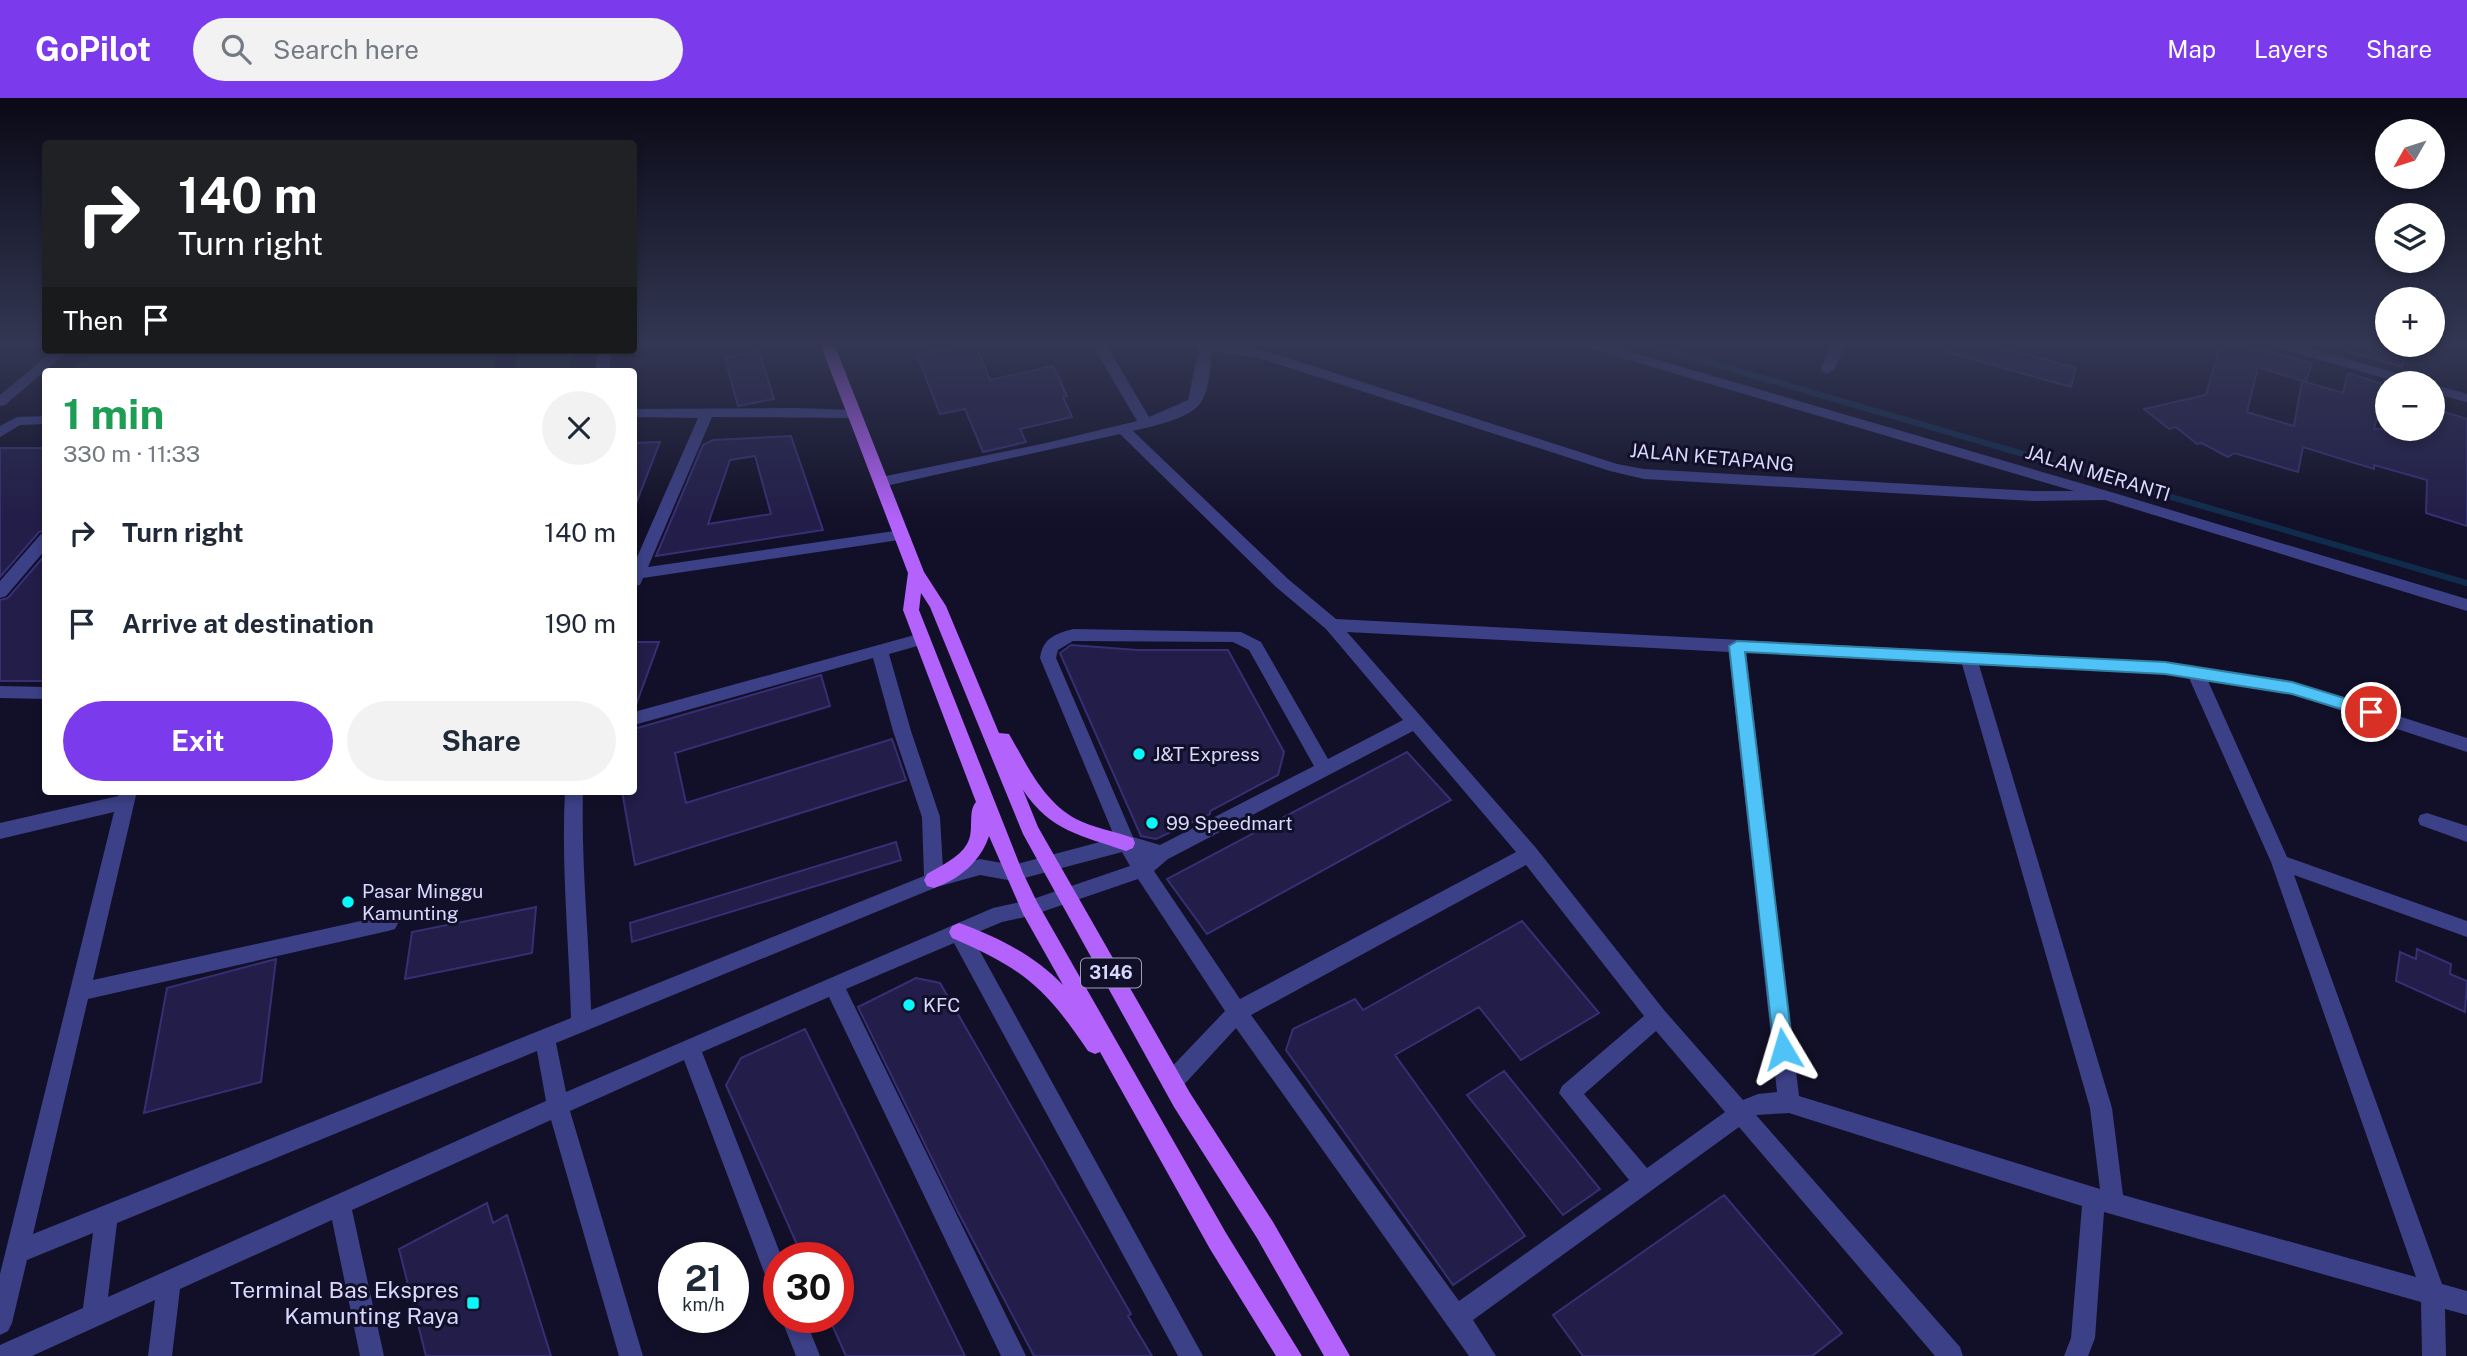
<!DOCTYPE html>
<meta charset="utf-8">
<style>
:root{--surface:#fff;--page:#f2f2f3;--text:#1f2937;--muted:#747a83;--accent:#7c3aed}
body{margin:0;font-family:"Public Sans",sans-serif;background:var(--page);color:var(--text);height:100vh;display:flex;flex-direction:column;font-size:26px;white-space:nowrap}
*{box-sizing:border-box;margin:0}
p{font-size:23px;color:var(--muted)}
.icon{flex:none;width:38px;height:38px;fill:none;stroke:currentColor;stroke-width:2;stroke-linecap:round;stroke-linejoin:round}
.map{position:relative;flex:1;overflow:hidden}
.panel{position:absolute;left:42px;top:270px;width:595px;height:427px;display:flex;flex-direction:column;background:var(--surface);border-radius:7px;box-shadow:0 4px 10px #0003}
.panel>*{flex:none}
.banner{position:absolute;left:42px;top:42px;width:595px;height:214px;border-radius:7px;box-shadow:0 4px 10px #0003;background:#202124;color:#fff;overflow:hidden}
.needle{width:46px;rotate:231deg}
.fabs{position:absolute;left:2375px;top:21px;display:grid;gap:14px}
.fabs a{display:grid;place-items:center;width:70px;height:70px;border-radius:50%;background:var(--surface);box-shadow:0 4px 10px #0003;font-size:35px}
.speed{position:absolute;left:658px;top:1144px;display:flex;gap:14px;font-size:35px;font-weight:700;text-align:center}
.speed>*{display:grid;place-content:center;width:91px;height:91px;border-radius:50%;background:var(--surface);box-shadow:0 4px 10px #0003;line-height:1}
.speed small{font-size:18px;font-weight:400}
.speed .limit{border:10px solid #d22;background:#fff;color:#111}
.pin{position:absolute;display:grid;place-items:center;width:60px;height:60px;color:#fff;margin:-30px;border:4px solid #fff;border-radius:50%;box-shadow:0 2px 7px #0007}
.me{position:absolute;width:77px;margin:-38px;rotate:353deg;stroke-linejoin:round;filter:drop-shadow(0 0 5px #0008)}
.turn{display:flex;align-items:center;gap:24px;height:147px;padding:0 21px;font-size:32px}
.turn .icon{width:91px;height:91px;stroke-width:2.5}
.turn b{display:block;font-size:49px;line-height:60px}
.then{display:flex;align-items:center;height:66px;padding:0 21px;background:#0003;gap:14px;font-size:26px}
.round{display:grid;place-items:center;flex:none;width:74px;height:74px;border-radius:37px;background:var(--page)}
.overview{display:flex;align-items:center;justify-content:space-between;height:119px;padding:0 21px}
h1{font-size:42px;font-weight:700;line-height:52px;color:#1e9e55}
.button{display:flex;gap:14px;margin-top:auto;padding:14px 21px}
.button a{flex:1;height:80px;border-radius:42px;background:var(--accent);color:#fff;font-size:28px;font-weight:700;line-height:80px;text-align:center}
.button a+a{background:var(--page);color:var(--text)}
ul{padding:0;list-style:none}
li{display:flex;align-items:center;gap:21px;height:91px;padding:0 21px}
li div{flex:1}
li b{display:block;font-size:26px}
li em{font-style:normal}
header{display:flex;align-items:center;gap:42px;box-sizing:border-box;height:98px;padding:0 35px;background:var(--accent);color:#fff}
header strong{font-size:33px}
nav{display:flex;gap:38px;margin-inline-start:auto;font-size:24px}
.search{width:490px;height:63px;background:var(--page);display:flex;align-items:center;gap:18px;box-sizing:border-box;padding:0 24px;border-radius:38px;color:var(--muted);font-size:26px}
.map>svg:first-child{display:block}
</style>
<header>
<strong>GoPilot</strong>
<div class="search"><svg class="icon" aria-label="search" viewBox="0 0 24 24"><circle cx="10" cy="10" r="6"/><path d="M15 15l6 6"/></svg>Search here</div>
<nav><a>Map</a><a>Layers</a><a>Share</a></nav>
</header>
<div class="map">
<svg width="2467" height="1258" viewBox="0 0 2467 1258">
<rect width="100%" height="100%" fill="#121028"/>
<path fill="#14322e" d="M93 252H440L442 260 482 252H500L493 273H73Z
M520 252H574L569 273H514Z"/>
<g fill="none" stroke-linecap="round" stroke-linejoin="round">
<path stroke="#102c4d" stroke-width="6" d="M1652 248 2467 485"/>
</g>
<path fill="#221d49" stroke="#372f74" stroke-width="2" fill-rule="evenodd" d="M960 248H976L990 282 1053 268 1067 298 1063 299 1072 319 1020 331 1026 344 983 354 965 311 940 316 917 257Z
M1944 248H1997L2076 270 2071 289 1943 253Z
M2220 248H2245L2312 265 2306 284 2258 269 2247 314 2294 328 2302 283 2343 295 2348 275 2385 287 2374 331H2436L2438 312 2467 321V428L2426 415 2427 382 2374 367V371L2303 349 2298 374 2234 355 2228 359 2202 345 2197 346 2176 329 2169 331 2144 311 2206 297Z
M2348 248H2406L2402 269 2347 253Z
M759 252 774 301 738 308 725 260Z
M791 338 823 432 656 458 703 347 713 342ZM755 358 771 416 708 426 730 362Z
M660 344 635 408 634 407V345Z
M0 350H46V432L39 434 0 479Z
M46 456V583H0V502L8 500Z
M634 544H659L636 607H634Z
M1071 547 1137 552H1228L1284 654 1278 677 1210 713V716L1156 741 1141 738 1060 555Z
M821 577 830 608 675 655 686 705 892 641 906 682 635 767 622 693H634V631Z
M1407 654 1451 702 1207 836 1167 781Z
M896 744 901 762 632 844 630 825Z
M536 809 532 855 405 881 412 834Z
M1522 823 1599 915 1521 962 1479 909 1395 957 1525 1138 1453 1187 1286 952 1293 931 1355 901 1363 912Z
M2417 851 2451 866 2450 876 2467 883 2465 914 2396 883 2400 854 2416 861Z
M276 861 261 984 144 1015 167 890Z
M916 880 940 885 1131 1216 1128 1218 1152 1258H1034L957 1112 858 909Z
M805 931 965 1258H846L829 1220H838V1160H803L726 987 741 960Z
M1504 973 1600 1091 1563 1117 1467 997Z
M1724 1097 1842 1235 1812 1258H1583L1553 1217Z
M487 1105 493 1125 507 1117 551 1258H426L399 1151Z"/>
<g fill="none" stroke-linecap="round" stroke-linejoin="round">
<path fill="#3c4086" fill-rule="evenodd" d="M1093 248H1107L1149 319 1188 302 1199 248H1231L1263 252 1617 366 1644 371 2033 393H2074L1591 251 1589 248H1610L2111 394 2467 501V513L2105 402 2033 403 1644 381 1610 373 1256 259 1212 254C1210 269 1210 294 1199 307 1185 322 1153 328 1133 333L1288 481 1336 521 2165 564 2292 584 2467 640V654L2291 596 2208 583 2287 759 2467 823V839L2294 777 2442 1186 2467 1193V1217L2445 1211 2446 1258H2422L2421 1204 2104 1114 2095 1240 2088 1258H2064L2071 1240 2082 1108 1789 1015 1756 1017 1960 1249 1963 1258H1935L1739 1029 1473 1222 1496 1258H1469L1236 930 1180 991 1172 994 1164 991 1161 984 1164 977 1225 913 1138 781 1030 818 1002 824 971 837 1203 1258H1178L954 845 846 891 1026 1258H1001L829 899 702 954 782 1160H779V1194L771 1190 767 1182 684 962 570 1013 643 1258H619L551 1022 352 1112 384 1258H360L332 1122 180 1191 172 1258H148L155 1202 32 1258H0V1247L83 1210 93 1135 27 1162 12 1225 8 1233 0 1237V1176L114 714 0 741V725L118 698 119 693H137L93 882 388 817 395 819 398 825 395 831 388 833 88 901 33 1136 571 920C569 844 561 768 565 693H583C581 766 589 839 591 912L924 778 922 719 893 633 873 560 634 627V614L922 535 928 537 930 541 928 545 889 556 911 633 940 719 943 771 980 761 1013 767 1115 740 1040 560C1043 540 1055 536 1073 531L1241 534 1261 544 1328 661 1403 622 1326 531 1276 489 1120 336 881 389 874 384 881 379 1046 345 1137 323ZM1347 534 1729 554 1777 994 1758 996 1743 1002 1664 912 1536 750ZM1073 543 1233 544 1249 552 1314 668 1160 747 1133 739 1056 560 1058 552ZM1746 554 1962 566 2090 1010 2100 1091 1799 998ZM1979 567 2165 576 2189 580 2271 764 2416 1179 2123 1097 2112 1010ZM1413 633 1516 754 1240 901 1154 773 1168 761ZM1122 754 1130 768 1030 802 993 810 566 994 556 945 937 789 980 777 1013 783ZM1526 767 1644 918 1562 988 1559 995 1629 1082 1459 1203 1251 917ZM1656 933 1725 1014 1647 1070 1584 996ZM537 953 546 1003 108 1199 117 1125Z
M1831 248H1845L1834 272 1827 276 1820 272Z
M2280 248H2301L2421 282 2423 285H2402L2282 251Z
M54 252H69L5 307 0 308V297Z
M598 252H612L609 273H595Z
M2432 286 2467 296V304L2432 295Z
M798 310 852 312 859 316 852 320 712 319 648 469 901 432 909 437 906 441 643 480 640 487 634 488V466L698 320 634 319V311Z
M46 318V326L20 327 0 339V328L17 319Z
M46 435V451L6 498 0 500V483L41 436Z
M0 588 46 589V601L0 600Z
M2427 715 2467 728V744L2420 727 2418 722 2420 717Z
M781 1220H805L820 1258H796Z"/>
<path fill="#b462fc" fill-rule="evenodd" d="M821 248H835L924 474 946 508 999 635 1009 636C1027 667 1043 703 1076 721 1093 730 1114 733 1133 740L1135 745 1133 750 1126 753C1081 737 1051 734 1023 692L1038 729 1190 995 1273 1124 1350 1258H1324L1257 1140 1174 1009 1023 736 930 509 921 495 919 512 1023 775 1037 804 1226 1135 1302 1258H1276L1210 1151 1100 954 1095 956 1088 953C1045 889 1022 870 952 840L949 834 952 828 959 825C998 839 1034 857 1063 887L1023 816 989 738C981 763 959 782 934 790L927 788 924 782 927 776C940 768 959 760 967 746 975 733 967 714 976 704L903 512 908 475Z"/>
</g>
<linearGradient id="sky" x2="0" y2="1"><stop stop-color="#0a0916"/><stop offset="0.58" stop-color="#333753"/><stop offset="1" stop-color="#333753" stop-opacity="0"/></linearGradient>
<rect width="2467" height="424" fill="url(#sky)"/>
<path fill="#4fc3f7" stroke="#337fa1" stroke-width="2" d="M1737 543 2165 564 2292 584 2377 610 2379 614 2371 620 2292 596 2165 576 1745 554 1793 951 1790 958 1783 960 1776 958 1774 951 1729 548Z"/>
<g fill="#08f8fb" stroke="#121028" stroke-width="2.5">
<circle cx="1139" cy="656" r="7"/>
<circle cx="1152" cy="725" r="7"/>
<circle cx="348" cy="804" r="7"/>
<circle cx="909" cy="907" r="7"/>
<rect x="466" y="1198" width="14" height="14" rx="3.5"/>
</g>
<g text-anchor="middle" stroke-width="6" stroke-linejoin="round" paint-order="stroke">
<rect fill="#121028" stroke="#9d9cbe" stroke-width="2" x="1081" y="860.5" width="60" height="29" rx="5"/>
<g font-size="18" font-weight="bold" fill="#d9d8fe">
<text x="1111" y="881">3146</text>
</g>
<g font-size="19" fill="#d9d8fe" stroke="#121028">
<text transform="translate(1712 359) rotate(5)" y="7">JALAN KETAPANG</text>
<text transform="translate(2098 375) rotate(17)" y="7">JALAN MERANTI</text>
</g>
<g font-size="19" fill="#d9d8fe" stroke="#121028" text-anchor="start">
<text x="1153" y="663">J&amp;T Express</text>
<text x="1166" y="732">99 Speedmart</text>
<text x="362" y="800">Pasar Minggu<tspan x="362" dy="22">Kamunting</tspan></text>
<text x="923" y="914">KFC</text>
</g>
<g font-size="23" fill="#d9d8fe" stroke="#121028" text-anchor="end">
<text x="459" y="1200">Terminal Bas Ekspres<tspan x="459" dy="26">Kamunting Raya</tspan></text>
</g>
</g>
</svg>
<div class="fabs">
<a><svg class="needle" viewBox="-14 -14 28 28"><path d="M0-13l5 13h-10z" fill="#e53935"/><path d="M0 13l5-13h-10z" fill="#747a83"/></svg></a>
<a><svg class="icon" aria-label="layers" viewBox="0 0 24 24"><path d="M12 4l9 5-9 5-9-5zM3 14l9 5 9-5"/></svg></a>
<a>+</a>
<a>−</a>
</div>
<div class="speed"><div>21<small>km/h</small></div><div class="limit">30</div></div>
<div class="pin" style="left:2371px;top:614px;background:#d93025"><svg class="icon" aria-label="arrive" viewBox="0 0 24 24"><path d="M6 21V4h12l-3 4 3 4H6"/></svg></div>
<svg class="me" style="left:1783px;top:951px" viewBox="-20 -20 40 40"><path d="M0-17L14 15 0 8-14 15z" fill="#4fc3f7" stroke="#fff" stroke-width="4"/></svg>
<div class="banner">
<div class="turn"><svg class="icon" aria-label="right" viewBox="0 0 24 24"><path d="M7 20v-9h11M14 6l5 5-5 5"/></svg><div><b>140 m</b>Turn right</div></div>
<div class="then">Then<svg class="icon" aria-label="arrive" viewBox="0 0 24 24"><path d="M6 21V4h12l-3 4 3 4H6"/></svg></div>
</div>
<section class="panel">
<div class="overview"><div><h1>1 min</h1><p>330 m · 11:33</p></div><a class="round"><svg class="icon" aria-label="close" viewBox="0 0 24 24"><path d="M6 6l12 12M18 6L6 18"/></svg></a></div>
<ul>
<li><svg class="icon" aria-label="right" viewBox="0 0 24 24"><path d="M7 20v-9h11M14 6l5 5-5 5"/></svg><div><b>Turn right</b></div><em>140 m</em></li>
<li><svg class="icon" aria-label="arrive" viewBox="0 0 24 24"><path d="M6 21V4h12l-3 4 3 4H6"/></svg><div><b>Arrive at destination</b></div><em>190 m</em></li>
</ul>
<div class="button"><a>Exit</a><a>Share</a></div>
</section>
</div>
